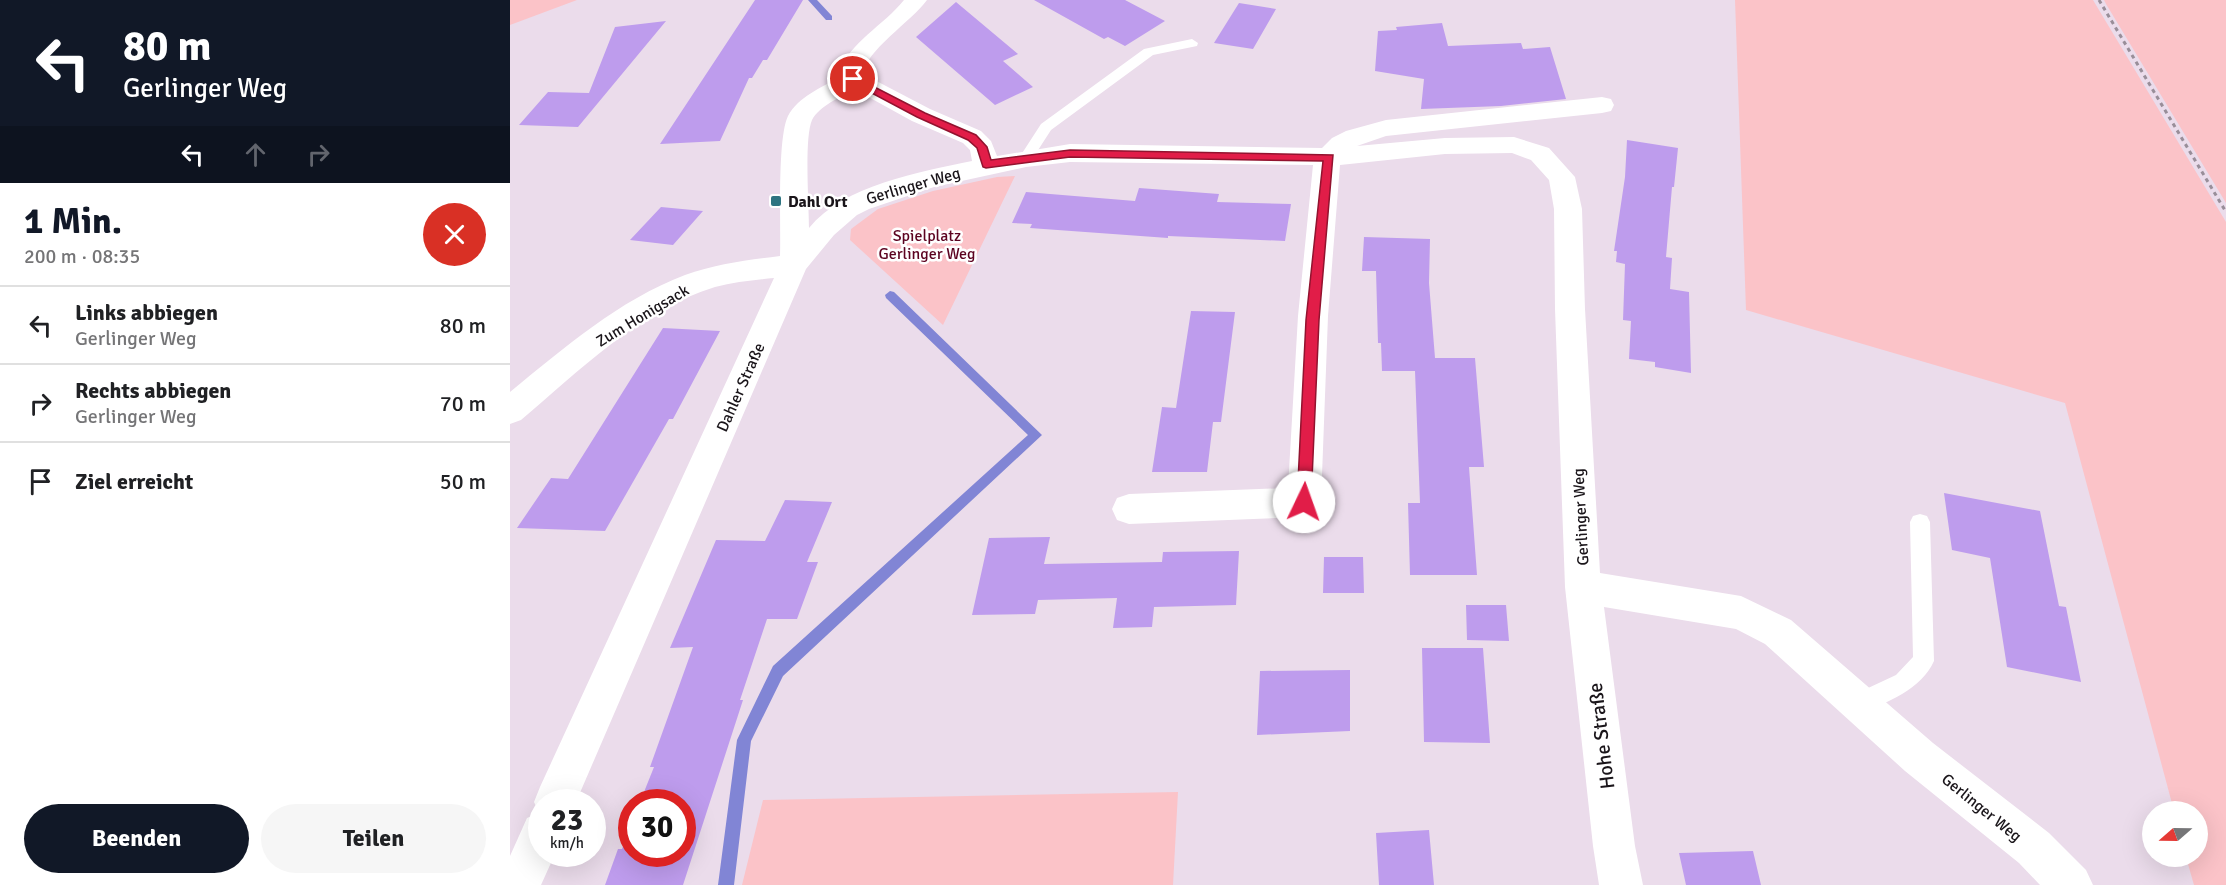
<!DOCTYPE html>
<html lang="de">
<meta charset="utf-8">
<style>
:root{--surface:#fff;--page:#f6f6f6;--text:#202124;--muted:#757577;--line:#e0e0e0;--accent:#111827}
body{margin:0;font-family:Signika,sans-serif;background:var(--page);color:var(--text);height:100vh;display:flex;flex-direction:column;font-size:22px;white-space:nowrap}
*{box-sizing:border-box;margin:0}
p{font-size:20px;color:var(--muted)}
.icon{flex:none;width:33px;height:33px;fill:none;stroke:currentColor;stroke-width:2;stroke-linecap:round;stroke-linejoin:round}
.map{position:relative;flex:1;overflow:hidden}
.side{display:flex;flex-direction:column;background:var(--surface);width:510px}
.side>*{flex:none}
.top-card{background:#111827;color:#fff;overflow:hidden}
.needle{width:39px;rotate:250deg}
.buttons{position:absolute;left:1632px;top:801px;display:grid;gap:12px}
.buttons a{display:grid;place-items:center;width:66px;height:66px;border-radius:50%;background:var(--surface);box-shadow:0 6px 24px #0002;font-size:30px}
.speed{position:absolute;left:18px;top:789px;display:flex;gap:12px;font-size:30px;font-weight:700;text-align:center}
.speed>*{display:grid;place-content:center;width:78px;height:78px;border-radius:50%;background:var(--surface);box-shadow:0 6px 24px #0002;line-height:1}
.speed small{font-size:15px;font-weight:400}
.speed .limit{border:9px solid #d22;background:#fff;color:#111}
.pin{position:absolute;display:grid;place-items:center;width:51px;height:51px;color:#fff;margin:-26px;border:3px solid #fff;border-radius:50%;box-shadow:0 2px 6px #0007}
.me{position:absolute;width:66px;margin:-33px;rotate:3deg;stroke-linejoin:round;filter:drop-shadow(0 0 4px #0008)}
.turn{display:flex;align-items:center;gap:21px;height:126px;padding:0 24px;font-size:27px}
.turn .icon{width:78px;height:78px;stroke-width:2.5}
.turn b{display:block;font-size:42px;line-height:51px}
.lanes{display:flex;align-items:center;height:57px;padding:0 24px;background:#0003;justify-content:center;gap:30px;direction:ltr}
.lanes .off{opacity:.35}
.round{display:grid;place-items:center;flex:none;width:63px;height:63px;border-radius:32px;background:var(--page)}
.summary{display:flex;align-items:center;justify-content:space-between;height:102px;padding:0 24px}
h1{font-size:36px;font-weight:800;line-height:45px;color:var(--accent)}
.action{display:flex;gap:12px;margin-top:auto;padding:12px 24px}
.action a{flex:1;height:69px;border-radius:36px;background:var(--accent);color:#fff;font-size:24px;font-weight:800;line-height:69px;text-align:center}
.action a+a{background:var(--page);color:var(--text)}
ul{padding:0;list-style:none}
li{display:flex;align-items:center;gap:18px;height:78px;padding:0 24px;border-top:2px solid var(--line)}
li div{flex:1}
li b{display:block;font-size:22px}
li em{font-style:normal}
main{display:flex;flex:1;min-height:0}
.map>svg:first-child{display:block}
</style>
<main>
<section class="side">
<div class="top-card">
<div class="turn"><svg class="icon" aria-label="left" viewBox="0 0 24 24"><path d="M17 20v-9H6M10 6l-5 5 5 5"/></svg><div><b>80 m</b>Gerlinger Weg</div></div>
<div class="lanes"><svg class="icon" aria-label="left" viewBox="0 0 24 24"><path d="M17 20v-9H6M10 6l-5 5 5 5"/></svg><svg class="icon off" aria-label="ahead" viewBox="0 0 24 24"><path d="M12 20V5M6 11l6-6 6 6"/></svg><svg class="icon off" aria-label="right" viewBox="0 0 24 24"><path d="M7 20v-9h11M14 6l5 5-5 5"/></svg></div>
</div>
<div class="summary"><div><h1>1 Min.</h1><p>200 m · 08:35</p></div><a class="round" style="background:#d93025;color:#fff"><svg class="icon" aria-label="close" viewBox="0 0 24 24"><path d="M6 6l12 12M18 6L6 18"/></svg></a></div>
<ul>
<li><svg class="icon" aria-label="left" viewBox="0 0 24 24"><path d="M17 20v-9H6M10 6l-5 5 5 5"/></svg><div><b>Links abbiegen</b><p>Gerlinger Weg</p></div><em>80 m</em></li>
<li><svg class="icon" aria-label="right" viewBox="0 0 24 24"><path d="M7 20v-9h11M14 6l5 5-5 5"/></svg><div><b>Rechts abbiegen</b><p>Gerlinger Weg</p></div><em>70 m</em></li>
<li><svg class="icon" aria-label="arrive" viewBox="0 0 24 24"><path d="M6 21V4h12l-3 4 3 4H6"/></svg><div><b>Ziel erreicht</b></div><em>50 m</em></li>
</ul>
<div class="action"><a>Beenden</a><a>Teilen</a></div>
</section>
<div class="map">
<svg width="1716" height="885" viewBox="0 0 1716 885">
<rect width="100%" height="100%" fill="#ebdceb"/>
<path fill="#fbc3c8" d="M0 0H67L0 25Z
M1225 0H1583L1716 222V885H1684L1676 857 1688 856V812L1664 811 1555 403 1236 310Z
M1594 0H1716V203L1596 4Z
M505 176 433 325 340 240 341 229 368 209 423 191 487 177Z
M668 792 663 885H232L253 800Z"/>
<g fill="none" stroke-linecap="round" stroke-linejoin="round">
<path fill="#8185d5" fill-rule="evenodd" d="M298 0H307L322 16V20H316Z
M380 291 384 292 532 435 273 676 241 741 224 885H208L227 740 263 666 518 435 376 298 375 295Z"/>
</g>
<path fill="#be9ced" d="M245 0H293L257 60H253L242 78H239L210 141 150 144Z
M524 0H615L655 21 615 46 598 37 594 39Z
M446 2 508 54 493 61 523 87 485 105 406 37Z
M729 3 766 9 743 49 704 43Z
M156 21 68 127 9 125 38 92 79 93 105 27Z
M932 23 938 46 1011 43 1013 49 1040 47 1056 99 991 106 911 109 914 79 865 71 868 31 887 30 886 27Z
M1117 140 1168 148 1164 187H1162L1156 257 1162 258 1160 289 1179 292 1181 373 1145 367V362L1119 359 1121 321 1113 320 1115 264 1106 262 1107 251H1104L1115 177Z
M629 188 709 194 707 202 781 204 775 241 658 236V238L520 228 522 224 502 223 516 192 625 201Z
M151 207 193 211 163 245 120 240Z
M854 237 920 239 919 283 925 358H965L974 467H959L967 575H900L898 503H910L905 371H872L871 343H868L866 271H852Z
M681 311 725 312 711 422H703L697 472H642L652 407 666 408Z
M153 328 210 331 163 419H159L95 531 7 528 41 478 58 479Z
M1434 493 1530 511 1549 606 1556 607 1571 682 1497 667 1480 558 1442 550Z
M275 500 322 502 297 562H308L287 619H257L230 700H233L173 885H95L108 849H112L122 825V854H172V802H130L144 767H140L183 647 160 648 206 540 255 541Z
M540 537 534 564 652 562 653 552 729 551 726 605 644 607 642 627 603 628 607 598 528 600 525 614 462 615 479 538Z
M814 557H853L854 593H813Z
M956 605H996L999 641 957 640Z
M912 648H973L980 743 914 742Z
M840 670V731L747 735 750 671Z
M919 830 924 885H869L866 833Z
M1243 851 1251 885H1176L1169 853Z"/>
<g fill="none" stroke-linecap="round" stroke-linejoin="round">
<path stroke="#998e99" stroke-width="3" stroke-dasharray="4 4" stroke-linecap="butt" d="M1589 0 1716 212"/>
<path fill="#fff" fill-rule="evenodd" d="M682 39 688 43 687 46 643 55 541 130 521 161H511L509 158 531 124 634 49Z
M1410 514 1417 516 1420 522 1424 661C1412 689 1376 703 1349 714L1341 710 1338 703 1341 696 1386 675 1403 657 1400 522 1403 516Z"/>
<path fill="#fff" fill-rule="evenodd" d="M394 0H417C402 21 355 51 353 74L420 109 471 131 481 141 487 156 560 144 812 148 822 138 836 131 876 120 1092 97 1101 99 1104 105 1101 111 1092 113 876 136 847 146 935 138 1004 137 1039 148 1065 177 1072 209 1075 309 1090 573 1231 596 1281 620 1423 743 1539 833 1576 870 1583 885H1530L1509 863 1395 771 1255 644 1226 629 1094 607 1125 846 1133 885H1089L1083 846 1055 587 1045 309 1044 209 1039 180 1021 160 1002 153 935 154 830 165 818 316 811 502 806 513 794 517 619 524 607 520 602 509 607 498 619 494 778 488 788 316 803 165 560 162 516 167 424 187 359 209 347 215 324 235 296 269 66 802H32V854H45L31 885H0V856L17 818 29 813 24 802 30 787 264 278C244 280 224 282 205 287 130 310 69 371 11 420L0 424V392C54 348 109 300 175 275 206 264 238 260 270 256 271 227 267 138 278 116 288 97 312 87 330 77L328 73C341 41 373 26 394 0ZM344 89 402 121 453 143 460 150 462 161C410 172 334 185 299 228 299 205 294 138 302 120 309 106 331 97 344 89Z"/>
</g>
<path fill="#e11d48" stroke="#92132f" stroke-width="1.5" d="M343 76 415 113 466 135 477 147 481 160 560 150 823 155 809 320 801 502 799 507 794 509 789 507 787 502 796 320 813 161 560 157 476 168 473 167 467 148 458 140 407 117 339 81 338 79Z"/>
<rect fill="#2e7481" stroke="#fff" stroke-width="2" x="260" y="195" width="12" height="12" rx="3"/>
<g text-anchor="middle" stroke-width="5" stroke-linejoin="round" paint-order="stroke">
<g font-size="16" fill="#1a151a" stroke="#fff">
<text transform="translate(403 185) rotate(-16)" y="6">Gerlinger Weg</text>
<text transform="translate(132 315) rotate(-31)" y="6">Zum Honigsack</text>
<text transform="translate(230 387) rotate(-66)" y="6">Dahler Straße</text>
<text transform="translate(1070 517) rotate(-93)" y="6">Gerlinger Weg</text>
<text transform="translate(1472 807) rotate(39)" y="6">Gerlinger Weg</text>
</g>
<g font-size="16" font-weight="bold" fill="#1a151a" stroke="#fff" text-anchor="start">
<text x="278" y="207">Dahl Ort</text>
</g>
<g font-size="16" fill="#5c0320" stroke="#fff">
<text x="417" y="241">Spielplatz<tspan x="417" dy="18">Gerlinger Weg</tspan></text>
</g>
<g font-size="20" fill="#1a151a" stroke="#fff">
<text transform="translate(1091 736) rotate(-97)" y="7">Hohe Straße</text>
</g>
</g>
</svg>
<div class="buttons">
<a><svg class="needle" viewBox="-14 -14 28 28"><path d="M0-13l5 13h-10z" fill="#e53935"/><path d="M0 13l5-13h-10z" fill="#757577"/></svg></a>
</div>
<div class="speed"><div>23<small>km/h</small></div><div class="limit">30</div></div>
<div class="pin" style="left:343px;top:79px;background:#d93025"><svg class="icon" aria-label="arrive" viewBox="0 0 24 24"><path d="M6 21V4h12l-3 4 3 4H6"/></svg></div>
<svg class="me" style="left:794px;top:502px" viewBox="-20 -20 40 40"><circle r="19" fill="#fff"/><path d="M0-13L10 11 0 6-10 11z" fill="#e11d48"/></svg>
</div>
</main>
